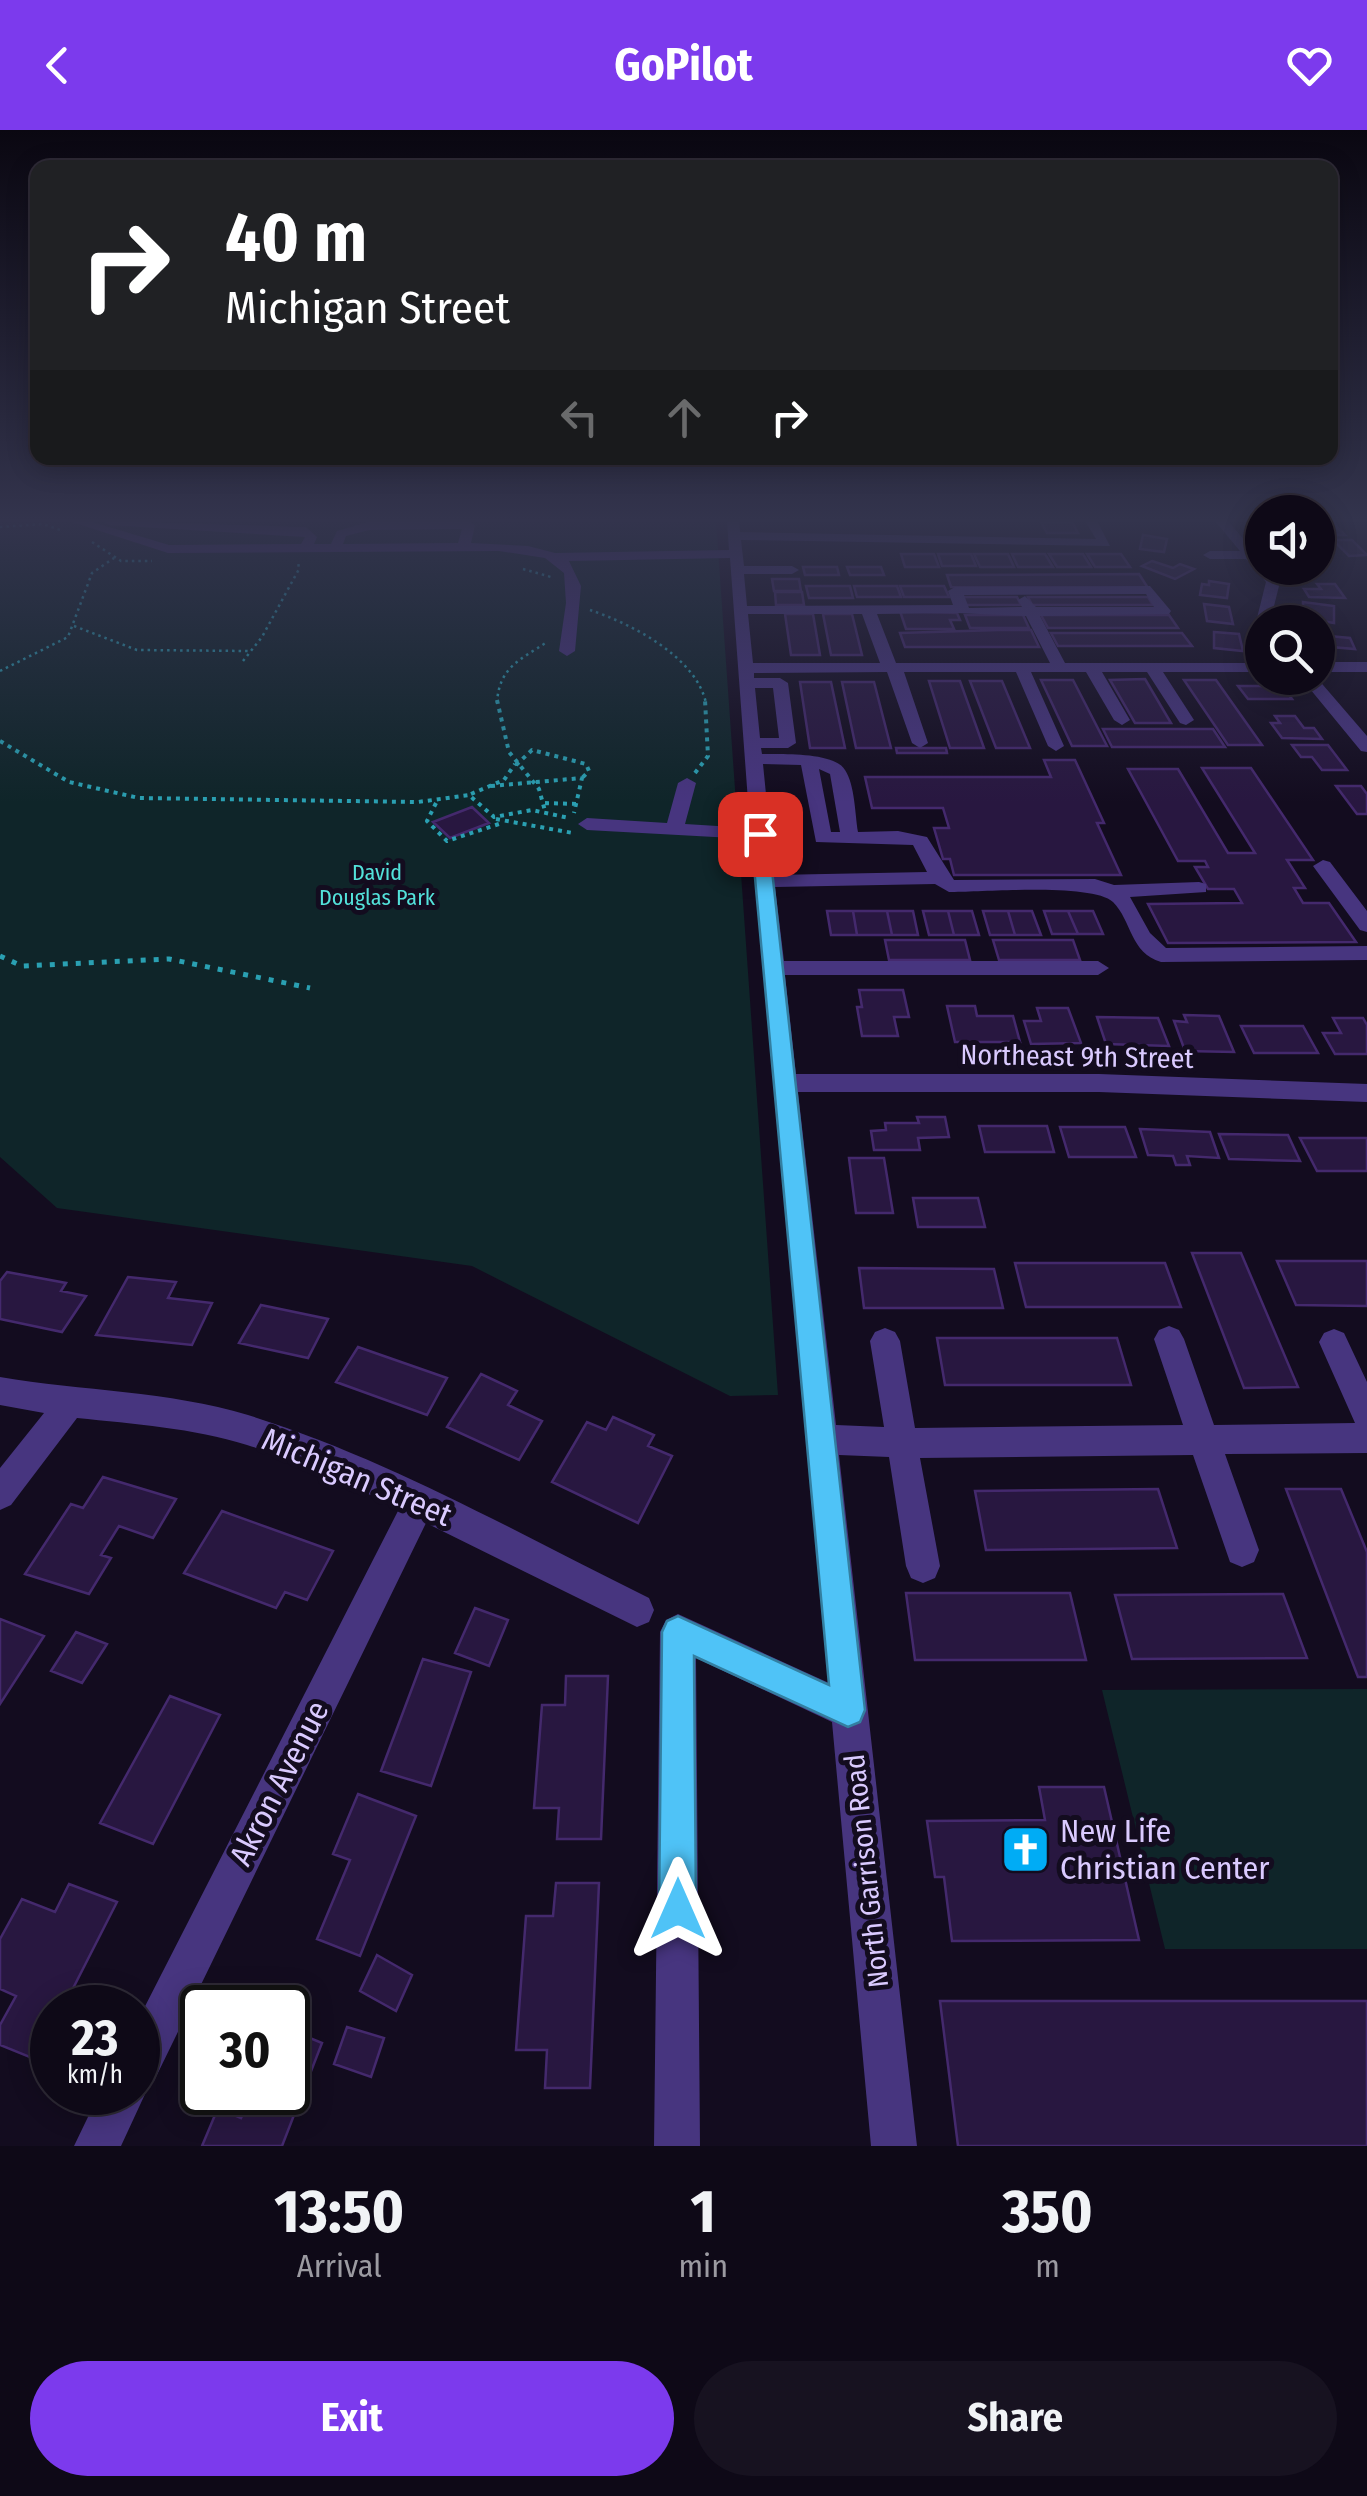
<!DOCTYPE html>
<style>
:root{--surface:#0e0917;--page:#171220;--text:#f1f3f6;--muted:#9b9aa1;--line:#2e2a36;--accent:#7c3aed}
body{margin:0;font-family:"Fira Sans Condensed",sans-serif;background:var(--page);color:var(--text);height:100vh;display:flex;flex-direction:column;font-size:38px;white-space:nowrap}
*{box-sizing:border-box;margin:0}
p{font-size:32px;color:var(--muted)}
.icon{flex:none;width:55px;height:55px;fill:none;stroke:currentColor;stroke-width:2;stroke-linecap:round;stroke-linejoin:round}
.map{position:relative;height:2016px;overflow:hidden}
.side{display:flex;flex-direction:column;background:var(--surface);flex:1}
.side>*{flex:none}
.banner{position:absolute;left:30px;top:30px;width:1308px;height:305px;border-radius:20px;box-shadow:0 5px 25px #0003,0 0 0 2px var(--line);background:#202124;color:#fff;overflow:hidden}
.tools{position:absolute;left:1245px;top:365px;display:grid;gap:20px}
.tools a{display:grid;place-items:center;width:90px;height:90px;border-radius:50%;background:var(--surface);box-shadow:0 5px 25px #0003,0 0 0 2px var(--line);font-size:50px}
.speed{position:absolute;left:30px;top:1855px;display:flex;gap:20px;font-size:50px;font-weight:700;text-align:center}
.speed>*{display:grid;place-content:center;width:130px;height:130px;border-radius:50%;background:var(--surface);box-shadow:0 5px 25px #0003,0 0 0 2px var(--line);line-height:1}
.speed small{font-size:25px;font-weight:400}
.speed .limit{border:5px solid #111;border-radius:15px;background:#fff;color:#111}
.pin{position:absolute;display:grid;place-items:center;width:85px;height:85px;color:#fff;margin:-42px;border-radius:20px;box-shadow:0 5px 15px #0006}
.me{position:absolute;width:110px;margin:-55px;rotate:0deg;stroke-linejoin:round;filter:drop-shadow(0 0 8px #0008)}
.turn{display:flex;align-items:center;gap:35px;height:210px;padding:0 30px;font-size:45px}
.turn .icon{width:130px;height:130px;stroke-width:2.5}
.turn b{display:block;font-size:70px;line-height:85px}
.lanes{display:flex;align-items:center;height:95px;padding:0 30px;background:#0003;justify-content:center;gap:50px;direction:ltr}
.lanes .off{opacity:.35}
.eta{display:flex;justify-content:space-evenly;align-items:center;height:170px;text-align:center}
.eta b{font-size:60px;font-weight:700;line-height:70px}
.button{display:flex;gap:20px;margin-top:auto;padding:20px 30px}
.button a{flex:1;height:115px;border-radius:60px;background:var(--accent);color:#fff;font-size:40px;font-weight:700;line-height:115px;text-align:center}
.button a+a{background:var(--page);color:var(--text)}
header{display:flex;justify-content:space-between;align-items:center;height:130px;padding:0 30px;background:var(--accent);color:#fff;font-size:45px;font-weight:700}
.map>svg:first-child{display:block}
</style>
<header><svg class="icon" aria-label="back" viewBox="0 0 24 24"><path d="M15 5l-7 7 7 7"/></svg>GoPilot<svg class="icon" aria-label="heart" viewBox="0 0 24 24"><path d="M12 20l-8-8c-3-5 5-10 8-4 3-6 11-1 8 4z"/></svg></header>
<div class="map">
<svg width="1367" height="2016" viewBox="0 0 1367 2016">
<rect width="100%" height="100%" fill="#130c1f"/>
<path fill="#0f2529" d="M0 391H716L778 1265 730 1266 472 1136 57 1078 0 1027Z
M1367 1559V1819H1165L1102 1560Z"/>
<path fill="#281740" stroke="#44296d" stroke-width="2.5" d="M1318 391H1331L1345 405H1323L1318 399Z
M1041 392H1072L1078 403H1047Z
M1143 405 1167 409 1164 422 1140 419Z
M1333 410H1352L1367 425 1349 426Z
M901 424H934L939 437H905Z
M938 424H971L976 436H942Z
M974 424H1008L1014 437H980Z
M1012 424H1045L1053 437H1018Z
M1049 424H1083L1091 437H1057Z
M1087 424H1121L1130 437H1095Z
M1152 431 1173 438 1180 434 1194 439 1175 449 1142 436Z
M803 437H837L839 445H805Z
M847 437H881L884 445H850Z
M1139 444 1148 458 951 457 947 445Z
M772 449H799L801 461H774Z
M1209 451 1229 454 1227 468 1200 465 1202 454 1209 455Z
M1317 454H1335L1345 468 1309 467 1304 459H1321Z
M806 456H850L853 468H809Z
M854 456H897L901 467H857Z
M900 456H944L949 467H904Z
M775 462H802L804 475H776Z
M960 467H1017L1021 475H964Z
M1028 467H1148L1153 475H1032Z
M1303 472 1334 476V493L1303 488Z
M1204 474 1229 477 1233 494 1207 491Z
M900 481 957 483 960 490H950L954 499H906Z
M785 484H813L820 525H791Z
M823 484H852L862 525H831Z
M965 485H1023L1029 498H970Z
M1041 485H1169L1178 498H1048Z
M998 500H1031L1039 517H905L900 503Z
M1214 502 1239 504 1243 521 1214 518Z
M1051 503H1182L1192 516H1058Z
M1318 505 1350 508 1355 519 1319 516Z
M1145 549 1171 593H1135L1110 550Z
M1041 550H1073L1107 616H1072Z
M1184 550H1216L1262 615H1228Z
M929 551H960L984 618H950Z
M970 551H1002L1030 618H996Z
M800 552H831L845 618H810Z
M842 552H874L891 618H856Z
M1238 556H1282L1292 569H1248Z
M1275 586H1295L1304 598H1314L1322 609 1282 608 1271 593H1280Z
M1103 599H1213L1225 617H1112Z
M1292 615H1328L1347 640H1322L1312 627H1301Z
M896 618H946L947 623H897Z
M1044 630H1075L1104 693H1097L1121 745H954L950 729H943L934 698H949L943 678H872L865 647H1051Z
M1202 638H1251L1313 730H1287L1305 758H1294L1303 773H1329L1356 812 1168 813 1148 774 1242 773 1234 759H1208L1195 737H1208L1205 731H1178L1128 639H1178L1228 723H1255Z
M1336 656H1361L1367 664V684H1357Z
M472 677 489 693 450 708 433 692Z
M827 781H853L857 805H831Z
M853 781H887L892 805H857Z
M887 781H913L918 805H892Z
M923 781H948L954 805H929Z
M948 781H972L979 805H954Z
M983 781H1008L1015 805H990Z
M1008 781H1032L1041 805H1015Z
M1044 781H1068L1078 804H1052Z
M1068 781H1093L1103 804H1078Z
M885 810H965L970 830H889Z
M993 810H1073L1080 830H999Z
M859 860H903L909 887H894L898 906H862L857 877H862Z
M947 876H975L977 886H1013L1020 912H955Z
M1037 878H1068L1081 913 1031 914 1024 891H1041Z
M1184 885 1219 886 1234 922 1185 921 1174 891 1187 892Z
M1097 887 1158 888 1169 916 1106 914Z
M1333 888H1363L1367 895V924H1335L1323 903H1341Z
M1241 896H1303L1318 923H1254Z
M917 987H945L949 1007 918 1008 920 1020H874L871 1001 886 1000 885 993H919Z
M979 996H1047L1054 1022H985Z
M1060 997H1125L1136 1027H1069Z
M1140 999 1210 1002 1219 1028 1187 1026 1190 1035H1176L1173 1026 1148 1025Z
M1219 1004 1288 1005 1300 1031 1229 1029Z
M1300 1008H1367V1041H1317Z
M849 1028H884L893 1083H856Z
M913 1068H978L985 1097H918Z
M1192 1123H1241L1298 1257 1244 1258Z
M1277 1131H1367V1176L1296 1175Z
M1015 1133H1165L1181 1177H1026Z
M859 1138 994 1139 1003 1178H864Z
M7 1142 66 1153 61 1161 86 1166 62 1202 0 1189V1151Z
M128 1147 176 1152 168 1168 212 1173 192 1215 96 1205Z
M261 1175 328 1189 308 1228 239 1213Z
M937 1208H1117L1131 1255H945Z
M358 1217 447 1248 427 1285 336 1252Z
M481 1244 517 1261 508 1275 542 1291 519 1330 447 1297Z
M613 1287 654 1305 648 1316 672 1326 638 1393 552 1352 587 1292 606 1300Z
M103 1347 176 1369 153 1408 119 1396 101 1425 111 1428 89 1464 25 1444 71 1374 83 1378Z
M1158 1359 1177 1418 986 1420 975 1361Z
M1286 1359H1341L1367 1422V1547H1358Z
M222 1381 333 1421 307 1470 285 1462 276 1478 184 1443Z
M906 1463H1070L1086 1530H915Z
M1283 1464 1307 1528 1132 1529 1115 1465Z
M475 1478 508 1490 489 1536 455 1523Z
M0 1489 44 1506 0 1574Z
M76 1502 107 1514 82 1553 51 1541Z
M423 1529 471 1542 431 1656 381 1641Z
M566 1546H608L601 1709H557L559 1678H534L542 1575H565Z
M170 1566 220 1585 153 1714 100 1693Z
M1039 1657H1104L1139 1810 952 1811 944 1747H935L927 1691 1045 1690Z
M358 1664 416 1686 360 1826 317 1809 350 1730 333 1724Z
M556 1753H599L590 1958H545L547 1920H516L526 1786H553Z
M69 1754 117 1772 63 1878H52V1899L37 1930 0 1915V1895L16 1866 0 1859V1809L22 1769 55 1782Z
M377 1825 412 1845 396 1881 360 1861Z
M940 1871H1367V2016H958Z
M347 1897 384 1908 371 1947 334 1934Z
M288 1899 322 1913 282 2016H202L218 1978 241 1988 252 1962H288Z"/>
<g fill="none" stroke-linecap="round" stroke-linejoin="round">
<path stroke="#2aa0b2" stroke-width="2.5" stroke-dasharray="2.5 4" stroke-linecap="butt" d="M0 397 43 394 63 401
M92 412 121 431H152
M523 439 551 447
M590 480C632 494 696 527 706 573
M74 496 137 520 248 521
M243 531 262 507 299 439 298 431
M0 541 68 507 92 443 114 428
M497 573C499 537 520 530 547 512"/>
<path stroke="#2aa0b2" stroke-width="4" stroke-dasharray="4 5" stroke-linecap="butt" d="M497 570 509 622 539 659 545 681
M0 611 69 652 139 668 418 672 469 665 494 687 532 680 569 688
M516 635 532 620 586 634 589 641 582 648
M695 643 708 626 705 570
M491 656 582 648 574 683
M471 664 504 650 515 634
M436 673 427 691 447 711 502 693
M545 673 576 674
M496 689 573 703"/>
<path stroke="#2aa0b2" stroke-width="5" stroke-dasharray="5 8" stroke-linecap="butt" d="M0 826 22 836 169 829 310 858"/>
<path fill="#47357f" fill-rule="evenodd" d="M69 391H89L169 415 301 414 305 407 109 395 103 391 306 397 317 407 314 414H331L337 401 368 392 469 391 475 395 471 413 528 416 555 423 729 420 727 391H739L740 402 1096 409 1085 391H1097L1110 416 741 410 744 436H792L799 440 792 444H744L747 476 953 475 948 461 955 457 1150 456 1171 481 1169 484 1040 486 1065 533H1262V542H1163L1194 590 1186 595 1180 593 1147 542H1102L1130 590 1122 595 1114 590 1086 542H1031L1064 616 1056 621 1048 616 1016 542H904L928 613 920 618 912 613 887 542 754 543V548H780L788 553 796 613 788 618H761L762 624C781 624 835 622 845 640 855 655 855 684 858 702L898 701 927 707 954 750 1095 749 1114 755 1199 752 1206 754V762L1130 767 1150 803 1166 818 1367 816V830L1161 832C1130 823 1132 791 1113 772 1092 753 982 762 949 762L935 754 775 757 784 831H1098L1109 838 1098 845H785L796 944H1099L1367 954V972L1099 962H798L836 1295 884 1297 870 1211 875 1202 885 1198 895 1202 900 1211 915 1298 1183 1295 1154 1209 1159 1200 1169 1196 1179 1200 1184 1209 1214 1295 1355 1293 1319 1212 1324 1203 1334 1199 1344 1203 1367 1252V1323L1225 1324 1259 1420 1254 1432 1242 1437 1230 1432 1193 1325 920 1328 940 1436 935 1448 923 1453 911 1448 906 1436 889 1327 839 1325 917 2016H871L832 1592 696 1528 700 2016H654L660 1502 666 1490 678 1484 829 1553 751 709 587 700 578 694 587 688 667 693 678 653 687 648 696 653 685 694 750 698 730 428 569 431 581 456 575 521 567 526 559 521 566 473 564 443 545 428 499 421 168 423ZM462 399 458 413 343 414 346 406 369 400ZM1146 464 1154 477H1036L1025 466 1018 470 1022 477 969 478 964 465ZM957 483 1026 486 1050 533H896L877 484ZM748 484H862L880 533H753ZM755 558H773L779 608H760ZM763 634 801 635 816 712 913 715 927 742 774 745ZM819 639 830 644 840 702H831Z
M1215 391H1228L1262 431V438H1268L1280 452 1271 488 1274 492 1262 495 1257 488 1266 452 1246 429H1210L1203 425 1210 421H1240Z
M1318 532H1367V542H1318Z
M1301 548H1317L1367 606V622L1361 621Z
M1323 730 1330 732 1367 781V802L1360 800 1313 736Z
M0 1247C82 1261 169 1261 248 1285 389 1329 517 1403 649 1468L654 1480 649 1492 637 1497 426 1393 154 1951 143 1955 146 1962 121 2016H74L100 1962H138V1890L399 1379C349 1354 300 1331 247 1315 193 1298 134 1294 77 1288L11 1375 0 1380V1338L44 1283 0 1275Z"/>
</g>
<linearGradient id="sky" x2="0" y2="1"><stop stop-color="#0a0711"/><stop offset="0.58" stop-color="#33344d"/><stop offset="1" stop-color="#33344d" stop-opacity="0"/></linearGradient>
<rect width="1367" height="673" fill="url(#sky)"/>
<path fill="#4fc3f7" stroke="#337fa1" stroke-width="2.5" d="M760 699 768 704 865 1580 860 1592 848 1597 694 1526 696 1779 691 1792 678 1797 665 1792 659 1779 662 1502 667 1491 678 1486 829 1555 751 704Z"/>
<defs>
<symbol id="church-square" viewBox="-11 -11 22 22"><rect x="-9" y="-9" width="18" height="18" rx="4" fill="#00acf5" stroke="#130c1f"/><path d="M-1.2-6h2.4v3.5h3.3v2.4h-3.3V6h-2.4V-.1h-3.3v-2.4h3.3Z" fill="#fff"/></symbol>
</defs>
<g fill-rule="evenodd">
<use href="#church-square" x="998" y="1692" width="55" height="55"/>
</g>
<g text-anchor="middle" stroke-width="10" stroke-linejoin="round" paint-order="stroke">
<g font-size="22" fill="#53e1da" stroke="#130c1f">
<text x="377" y="750">David<tspan x="377" dy="25">Douglas Park</tspan></text>
</g>
<g font-size="28" fill="#dacaff" stroke="#130c1f">
<text transform="translate(1077 926) rotate(1)" y="10">Northeast 9th Street</text>
<text transform="translate(866 1741) rotate(-96)" y="10">North Garrison Road</text>
</g>
<g font-size="32" fill="#dacaff" stroke="#130c1f">
<text transform="translate(357 1347) rotate(23)" y="11">Michigan Street</text>
<text transform="translate(279 1653) rotate(-63)" y="11">Akron Avenue</text>
</g>
<g font-size="32" fill="#dacaff" stroke="#130c1f" text-anchor="start">
<text x="1060" y="1712">New Life<tspan x="1060" dy="37">Christian Center</tspan></text>
</g>
</g>
</svg>
<div class="tools">
<a><svg class="icon" aria-label="sound" viewBox="0 0 24 24"><path d="M4 9h4l5-4v14l-5-4H4zM17 9q2 3 0 6"/></svg></a>
<a><svg class="icon" aria-label="search" viewBox="0 0 24 24"><circle cx="10" cy="10" r="6"/><path d="M15 15l6 6"/></svg></a>
</div>
<div class="speed"><div>23<small>km/h</small></div><div class="limit">30</div></div>
<div class="pin" style="left:760px;top:704px;background:#d93025"><svg class="icon" aria-label="arrive" viewBox="0 0 24 24"><path d="M6 21V4h12l-3 4 3 4H6"/></svg></div>
<svg class="me" style="left:678px;top:1779px" viewBox="-20 -20 40 40"><path d="M0-17L14 15 0 8-14 15z" fill="#4fc3f7" stroke="#fff" stroke-width="4"/></svg>
<div class="banner">
<div class="turn"><svg class="icon" aria-label="right" viewBox="0 0 24 24"><path d="M7 20v-9h11M14 6l5 5-5 5"/></svg><div><b>40 m</b>Michigan Street</div></div>
<div class="lanes"><svg class="icon off" aria-label="left" viewBox="0 0 24 24"><path d="M17 20v-9H6M10 6l-5 5 5 5"/></svg><svg class="icon off" aria-label="ahead" viewBox="0 0 24 24"><path d="M12 20V5M6 11l6-6 6 6"/></svg><svg class="icon" aria-label="right" viewBox="0 0 24 24"><path d="M7 20v-9h11M14 6l5 5-5 5"/></svg></div>
</div>
</div>
<section class="side">
<div class="eta">
<div><b>13:50</b><p>Arrival</p></div>
<div><b>1</b><p>min</p></div>
<div><b>350</b><p>m</p></div>
</div>
<div class="button"><a>Exit</a><a>Share</a></div>
</section>
